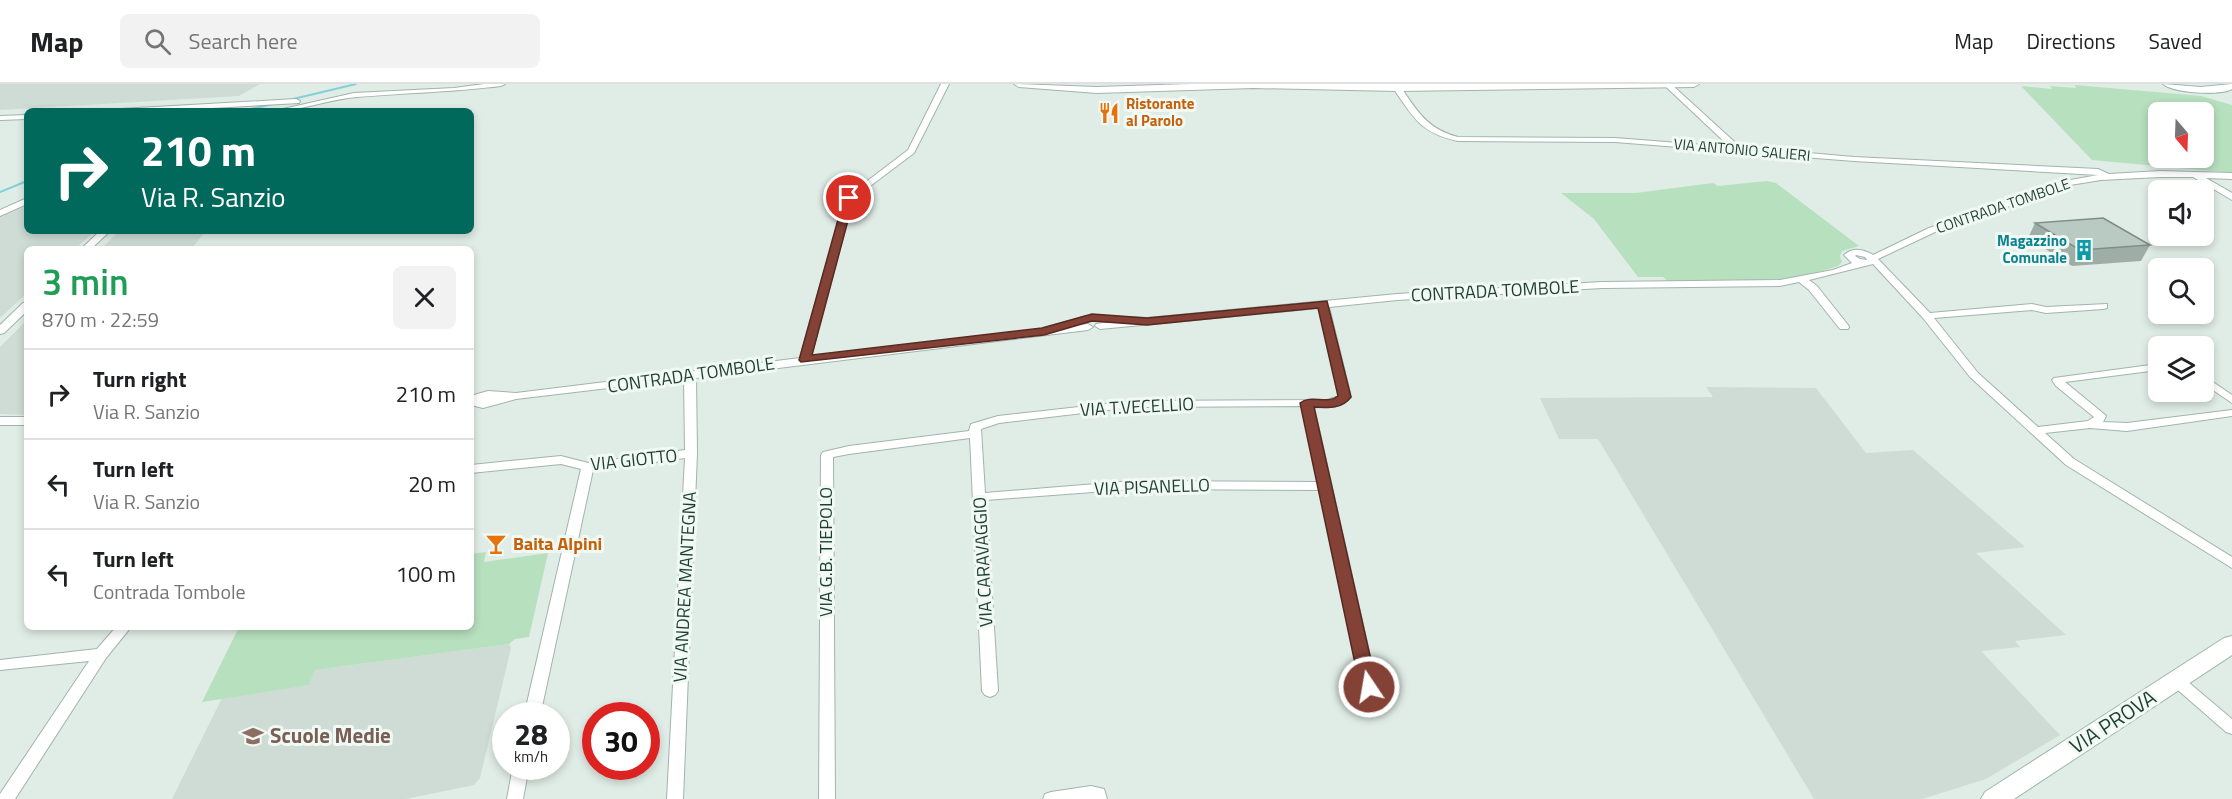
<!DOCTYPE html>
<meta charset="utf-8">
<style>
:root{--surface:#fff;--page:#f2f2f2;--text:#202124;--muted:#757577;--line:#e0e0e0}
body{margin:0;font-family:"Titillium Web",sans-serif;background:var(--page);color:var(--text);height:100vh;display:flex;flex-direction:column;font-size:22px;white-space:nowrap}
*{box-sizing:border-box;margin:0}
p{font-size:20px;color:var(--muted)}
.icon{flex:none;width:33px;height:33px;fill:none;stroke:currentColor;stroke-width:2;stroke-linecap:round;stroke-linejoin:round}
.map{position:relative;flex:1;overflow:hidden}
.side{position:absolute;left:24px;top:162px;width:450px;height:384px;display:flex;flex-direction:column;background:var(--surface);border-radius:9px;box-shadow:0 3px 9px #0003}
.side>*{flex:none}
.hud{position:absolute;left:24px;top:24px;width:450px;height:126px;border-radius:9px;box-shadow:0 3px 9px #0003;background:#00695c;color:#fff;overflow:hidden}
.needle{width:39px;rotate:161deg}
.controls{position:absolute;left:2148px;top:18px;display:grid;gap:12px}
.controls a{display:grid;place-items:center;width:66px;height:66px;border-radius:9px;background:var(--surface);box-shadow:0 3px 9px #0003;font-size:30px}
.speed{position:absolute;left:492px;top:618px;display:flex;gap:12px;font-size:30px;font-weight:700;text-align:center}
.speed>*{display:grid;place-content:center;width:78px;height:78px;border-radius:50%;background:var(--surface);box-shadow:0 3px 9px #0003;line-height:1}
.speed small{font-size:15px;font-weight:400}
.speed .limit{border:9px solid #d22;background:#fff;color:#111}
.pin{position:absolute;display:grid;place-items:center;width:51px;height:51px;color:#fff;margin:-26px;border:3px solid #fff;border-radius:50%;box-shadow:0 2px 6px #0007}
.me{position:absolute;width:66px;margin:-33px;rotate:348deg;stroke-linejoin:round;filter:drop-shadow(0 0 4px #0008)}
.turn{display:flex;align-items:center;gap:21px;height:126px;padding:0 18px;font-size:27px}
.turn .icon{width:78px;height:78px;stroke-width:2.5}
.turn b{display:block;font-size:42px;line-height:51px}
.round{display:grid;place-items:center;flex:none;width:63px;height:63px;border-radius:9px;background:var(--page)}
.headline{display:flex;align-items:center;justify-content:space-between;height:102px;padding:0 18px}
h1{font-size:36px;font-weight:600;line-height:45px;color:#1e9e55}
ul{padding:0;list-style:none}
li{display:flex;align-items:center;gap:18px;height:90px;padding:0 18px;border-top:2px solid var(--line)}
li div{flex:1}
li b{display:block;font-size:22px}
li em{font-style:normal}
header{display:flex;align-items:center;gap:36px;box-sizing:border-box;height:84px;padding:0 30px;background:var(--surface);border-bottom:2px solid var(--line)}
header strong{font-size:28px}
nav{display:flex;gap:33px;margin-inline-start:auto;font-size:21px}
.search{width:420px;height:54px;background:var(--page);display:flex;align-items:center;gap:15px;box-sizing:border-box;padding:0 21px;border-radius:9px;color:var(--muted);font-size:22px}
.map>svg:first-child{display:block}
</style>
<header>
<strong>Map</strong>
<div class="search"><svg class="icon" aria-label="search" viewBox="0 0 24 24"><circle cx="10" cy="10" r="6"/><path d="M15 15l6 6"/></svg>Search here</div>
<nav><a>Map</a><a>Directions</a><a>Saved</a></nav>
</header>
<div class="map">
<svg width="2232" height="715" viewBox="0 0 2232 715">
<rect width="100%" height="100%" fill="#e0ece6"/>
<path fill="#cedcd5" d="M0 0H260L239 12 0 26Z
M27 122V147H95L75 165H27V209L0 234V133Z
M119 147H206L191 165H101Z
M27 236V331L0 330V263Z
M1706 303 1816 304 1866 369 1913 366 2025 463 1976 469 2066 551 2015 557 2020 563 1981 567 2060 651 1986 695 1922 715H1814L1598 355H1559L1540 314 1713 313Z
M509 560 511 564 480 694 474 701 406 715H172L223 612 309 601 315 586Z"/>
<path fill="#b7e0be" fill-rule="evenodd" d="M2075 1 2201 12 2232 21V89L2092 76 2021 2 2052 5 2050 2 2076 4ZM2158 28H2204V74H2158Z
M1767 97 1776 99 1859 162 1842 167 1840 172 1842 178 1838 182C1784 201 1726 198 1669 199L1663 193H1638L1594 135 1561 109H1636L1713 99 1718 102Z
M486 468 484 478 548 469 529 553 515 555 509 560 315 586 309 601 202 618 239 543H471V470Z"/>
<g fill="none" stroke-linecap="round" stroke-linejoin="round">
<path stroke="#82d1d7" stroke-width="2" d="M289 16 356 0
M242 27 273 20
M0 108 27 97"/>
<defs>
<path id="minor" d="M484 0H505L501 2C453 8 405 9 357 13 329 15 302 27 274 27L354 9 454 4Z
M941 0H949L914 69 853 115 811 273 1042 245 1086 232 1090 233 1091 235 1077 241 1088 240 1093 243 1088 246 696 294 697 369 683 715H667L685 374 593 386 540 632H524L581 385 561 380 471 389V381L561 372 588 379 685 366 684 295 516 315 483 324 471 321V316L474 311 488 307 516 309 800 274 845 114 908 66Z
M1663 0H1671L1740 63 1854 73 2098 85 2109 90 2160 87 2232 89V95L2206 94 2232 109V116L2193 93H2160L2101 96 2070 101 1935 148 1878 175 1930 229 2032 220 2046 223 2107 220V224L2103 225 2046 229 2032 226 1934 234 1978 289 2038 343 2088 337 2094 333 2056 302 2052 296 2054 294 2158 280V286L2065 298 2104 330 2106 332 2103 338 2127 339 2232 326V332L2127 347 2090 344 2045 349 2074 375 2232 473V484L2066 381 1970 293 1923 234 1873 180 1809 196 1817 202 1848 241 1849 243 1848 245H1840L1809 206 1799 198 1780 202 1602 204 1397 216 1329 223 1351 313C1341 324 1327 324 1314 323L1377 603 1374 607 1369 609 1364 607 1361 603 1320 406 1133 405 986 416 998 607 995 611 990 613 985 611 982 607 970 354 849 370 833 373 835 715H819L821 371 823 368 849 362 969 347 971 340 998 332 1133 317 1327 316 1339 312 1319 224 1100 245 1095 242 1096 240 1110 238 1094 236 1093 234 1094 232 1147 234 1397 210 1602 198 1780 196 1833 186 1852 179 1844 171C1853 163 1863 165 1873 171L1929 144 2065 97 2098 91 1854 77 1615 58 1458 57C1420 49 1414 34 1393 4L1400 2C1417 27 1427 45 1458 53L1615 54 1730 63ZM1856 171 1865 173 1867 176 1860 175 1855 172ZM1302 322 1318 398 1133 397 985 409 981 345 999 339 1133 323Z
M296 15 300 17 299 19 160 27H116L120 25Z
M27 31V35L0 36V32Z
M27 114V120L0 132V126Z
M100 147H110L91 165H81Z
M27 218V227L4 249 0 250V241L23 219Z
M2204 292 2232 311V319L2204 300Z
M0 333H27V341H0Z
M116 543H131L106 574 15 715H0V710L89 577 0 586V576L97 565Z
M2176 590 2181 592 2232 635V650L2226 648 2171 600 2168 596 2171 592Z
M513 682H529L523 715H507Z
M1091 702 1104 705 1107 715H1043L1045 710 1051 708Z"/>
<path id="tertiary" d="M1014 0 1097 3 1190 0H1699L1694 3 1397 7 1253 4 1097 9 1019 3Z"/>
<path id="secondary" d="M2163 0 2201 3 2232 0V5C2219 12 2174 9 2163 0Z
M2232 552V571L2014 715H1981L1985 708 2224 554Z"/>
</defs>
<use href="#minor" stroke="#a2b4ad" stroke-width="2"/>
<use href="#tertiary" stroke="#a2b4ad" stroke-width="2"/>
<use href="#secondary" stroke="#9db9ad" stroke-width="2"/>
<use href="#minor" fill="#fff" fill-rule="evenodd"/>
<use href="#tertiary" fill="#fff" fill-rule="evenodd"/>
<use href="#secondary" fill="#fff" fill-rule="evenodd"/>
</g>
<path fill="#9eaea6" d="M2035 139 2150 161 2141 177 2072 182 2028 154Z"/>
<path fill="#b8cac1" stroke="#818d87" stroke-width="1.5" d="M2103 134 2150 161 2080 166 2035 139Z"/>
<path fill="#844136" stroke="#562a23" stroke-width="1.5" d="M849 111 854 114 812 271 1042 244 1092 230 1147 234 1327 217 1351 313C1342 325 1329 324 1314 323L1377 603 1375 608 1369 609 1362 608 1360 603 1300 319C1311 310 1327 321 1338 312L1318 224 1147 241 1092 237 1044 251 801 278 799 276 844 114Z"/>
<defs>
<symbol id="restaurant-bare" viewBox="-9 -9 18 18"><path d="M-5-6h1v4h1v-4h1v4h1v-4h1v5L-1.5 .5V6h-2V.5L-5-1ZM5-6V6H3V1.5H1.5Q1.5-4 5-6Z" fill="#e8710a" stroke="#f1f9f4" stroke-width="2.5" paint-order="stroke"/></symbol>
<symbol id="building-bare" viewBox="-9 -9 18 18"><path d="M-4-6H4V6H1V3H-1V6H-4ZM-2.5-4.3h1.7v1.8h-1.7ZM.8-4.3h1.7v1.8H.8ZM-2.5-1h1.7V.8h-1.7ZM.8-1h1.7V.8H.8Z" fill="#0f9aa8" stroke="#f1f9f4" stroke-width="2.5" paint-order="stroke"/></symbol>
<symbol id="bar-bare" viewBox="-9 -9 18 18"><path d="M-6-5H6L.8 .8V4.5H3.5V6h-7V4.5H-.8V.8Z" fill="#e8710a" stroke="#f1f9f4" stroke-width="2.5" paint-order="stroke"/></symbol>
<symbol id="school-bare" viewBox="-9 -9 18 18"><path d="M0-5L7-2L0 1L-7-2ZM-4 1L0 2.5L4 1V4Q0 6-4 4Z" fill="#8d6e63" stroke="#f1f9f4" stroke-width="2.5" paint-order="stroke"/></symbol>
</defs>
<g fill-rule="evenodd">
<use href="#restaurant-bare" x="1094" y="14" width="30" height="30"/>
<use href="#building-bare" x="2069" y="151" width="30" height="30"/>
<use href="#bar-bare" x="481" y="445" width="30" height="30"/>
<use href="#school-bare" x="238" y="637" width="30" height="30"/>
</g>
<g text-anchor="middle" stroke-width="6" stroke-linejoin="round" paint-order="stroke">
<g font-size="15" font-weight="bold" fill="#c56008" stroke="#f1f9f4" text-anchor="start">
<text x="1126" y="25">Ristorante<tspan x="1126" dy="17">al Parolo</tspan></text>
</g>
<g font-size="15" fill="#1f3e33" stroke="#f1f9f4">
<text transform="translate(1742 66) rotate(5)" y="5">VIA ANTONIO SALIERI</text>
<text transform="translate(2003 122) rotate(-19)" y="5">CONTRADA TOMBOLE</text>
</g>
<g font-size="15" font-weight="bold" fill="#0d838f" stroke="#f1f9f4" text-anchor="end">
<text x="2067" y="162">Magazzino<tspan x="2067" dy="17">Comunale</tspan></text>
</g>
<g font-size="18" fill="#1f3e33" stroke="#f1f9f4">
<text transform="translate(1495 207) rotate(-3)" y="6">CONTRADA TOMBOLE</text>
<text transform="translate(691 291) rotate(-8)" y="6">CONTRADA TOMBOLE</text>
<text transform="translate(1137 323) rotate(-3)" y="6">VIA T.VECELLIO</text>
<text transform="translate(634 376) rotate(-6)" y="6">VIA GIOTTO</text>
<text transform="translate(1152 403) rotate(-2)" y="6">VIA PISANELLO</text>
<text transform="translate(826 468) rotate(-90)" y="6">VIA G.B. TIEPOLO</text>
<text transform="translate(983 478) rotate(-93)" y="6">VIA CARAVAGGIO</text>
<text transform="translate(685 503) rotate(-87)" y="6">VIA ANDREA MANTEGNA</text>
</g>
<g font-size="18" font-weight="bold" fill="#c56008" stroke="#f1f9f4" text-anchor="start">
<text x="513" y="466">Baita Alpini</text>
</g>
<g font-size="21" fill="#1f3e33" stroke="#f1f9f4">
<text transform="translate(2113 638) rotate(-33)" y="7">VIA PROVA</text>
</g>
<g font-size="21" font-weight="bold" fill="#785e54" stroke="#f1f9f4" text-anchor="start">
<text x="270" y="659">Scuole Medie</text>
</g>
</g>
</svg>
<div class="controls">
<a><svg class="needle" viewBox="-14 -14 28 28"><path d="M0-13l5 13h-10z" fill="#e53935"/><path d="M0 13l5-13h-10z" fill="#757577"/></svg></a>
<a><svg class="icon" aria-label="sound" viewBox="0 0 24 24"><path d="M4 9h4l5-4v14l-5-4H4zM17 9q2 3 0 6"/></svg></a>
<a><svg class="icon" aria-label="search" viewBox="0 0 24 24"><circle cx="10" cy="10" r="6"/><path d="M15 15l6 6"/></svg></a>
<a><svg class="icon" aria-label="layers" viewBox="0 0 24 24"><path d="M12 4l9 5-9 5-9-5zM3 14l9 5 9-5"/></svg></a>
</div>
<div class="speed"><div>28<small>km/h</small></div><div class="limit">30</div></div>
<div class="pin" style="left:849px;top:114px;background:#d93025"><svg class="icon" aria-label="arrive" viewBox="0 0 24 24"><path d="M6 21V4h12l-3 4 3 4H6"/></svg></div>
<svg class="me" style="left:1369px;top:603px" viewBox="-20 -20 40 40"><circle r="17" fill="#844136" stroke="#fff" stroke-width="3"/><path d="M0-11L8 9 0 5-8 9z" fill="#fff"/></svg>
<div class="hud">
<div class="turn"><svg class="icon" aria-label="right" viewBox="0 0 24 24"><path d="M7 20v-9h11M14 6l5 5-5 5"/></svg><div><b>210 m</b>Via R. Sanzio</div></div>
</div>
<section class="side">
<div class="headline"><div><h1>3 min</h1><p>870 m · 22:59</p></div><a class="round"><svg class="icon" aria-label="close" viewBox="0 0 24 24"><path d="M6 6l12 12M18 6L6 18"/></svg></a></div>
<ul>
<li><svg class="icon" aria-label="right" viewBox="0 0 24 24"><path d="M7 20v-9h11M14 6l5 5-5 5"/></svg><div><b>Turn right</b><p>Via R. Sanzio</p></div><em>210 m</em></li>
<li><svg class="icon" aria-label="left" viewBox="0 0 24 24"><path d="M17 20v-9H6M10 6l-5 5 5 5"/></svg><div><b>Turn left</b><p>Via R. Sanzio</p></div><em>20 m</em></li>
<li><svg class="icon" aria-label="left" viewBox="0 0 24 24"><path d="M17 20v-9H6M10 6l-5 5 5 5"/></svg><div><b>Turn left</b><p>Contrada Tombole</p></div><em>100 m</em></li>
</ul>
</section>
</div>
